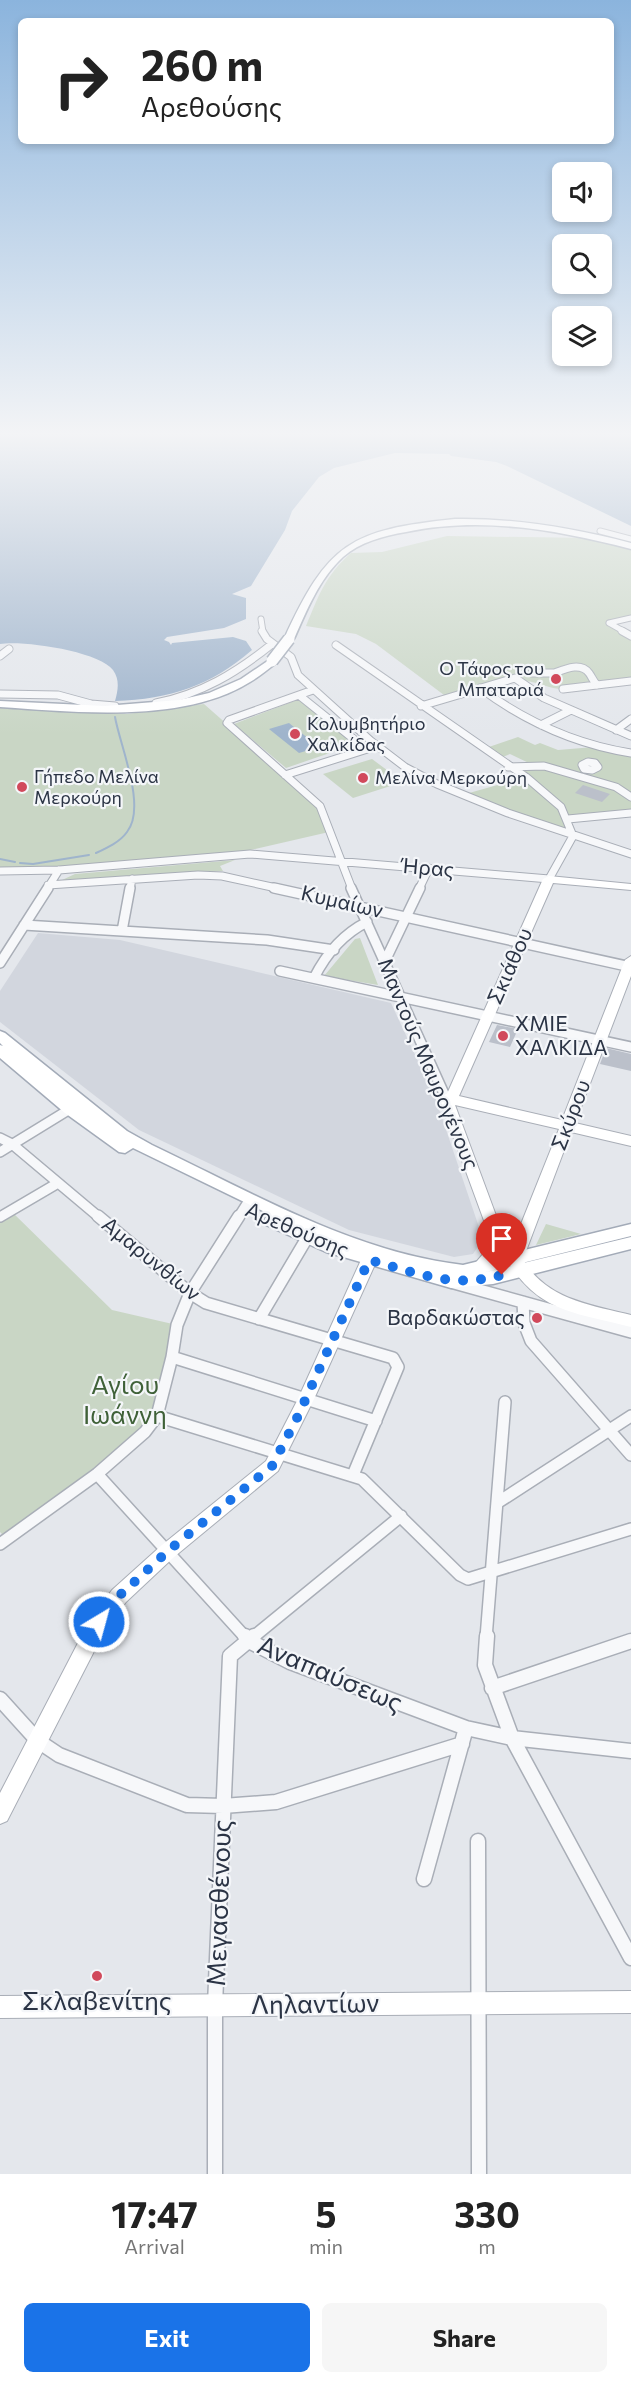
<!DOCTYPE html>
<meta charset="utf-8">
<style>
:root{--surface:#fff;--page:#f6f6f6;--text:#222;--muted:#767676;--accent:#1a73e8}
body{margin:0;font-family:Commissioner,sans-serif;background:var(--page);color:var(--text);height:100vh;display:flex;flex-direction:column;font-size:22px;white-space:nowrap}
*{box-sizing:border-box;margin:0}
p{font-size:20px;color:var(--muted)}
.icon{flex:none;width:33px;height:33px;fill:none;stroke:currentColor;stroke-width:2;stroke-linecap:round;stroke-linejoin:round}
.map{position:relative;height:2174px;overflow:hidden}
.sheet{display:flex;flex-direction:column;background:var(--surface);flex:1}
.sheet>*{flex:none}
.banner{position:absolute;left:18px;top:18px;width:596px;height:126px;border-radius:9px;box-shadow:0 3px 9px #0003;background:#fff;color:var(--text);overflow:hidden}
.controls{position:absolute;left:552px;top:162px;display:grid;gap:12px}
.controls a{display:grid;place-items:center;width:60px;height:60px;border-radius:9px;background:var(--surface);box-shadow:0 3px 9px #0003;font-size:30px}
.pin{position:absolute;display:grid;place-items:center;width:51px;height:51px;color:#fff;margin:-62px -26px;border-radius:50% 50% 50% 0;rotate:-45deg;box-shadow:0 0 6px #0007}
.pin .icon{rotate:45deg}
.me{position:absolute;width:66px;margin:-33px;rotate:37deg;stroke-linejoin:round;filter:drop-shadow(0 0 4px #0008)}
.turn{display:flex;align-items:center;gap:21px;height:126px;padding:0 24px;font-size:27px}
.turn .icon{width:78px;height:78px;stroke-width:2.5}
.turn b{display:block;font-size:42px;line-height:51px}
.eta{display:flex;justify-content:space-evenly;align-items:center;height:102px;text-align:center}
.eta b{font-size:36px;font-weight:700;line-height:42px}
.primary-button{display:flex;gap:12px;margin-top:auto;padding:12px 24px}
.primary-button a{flex:1;height:69px;border-radius:9px;background:var(--accent);color:#fff;font-size:24px;font-weight:700;line-height:69px;text-align:center}
.primary-button a+a{background:var(--page);color:var(--text)}
.map>svg:first-child{display:block}
</style>
<div class="map">
<svg width="631" height="2174" viewBox="0 0 631 2174">
<rect width="100%" height="100%" fill="#e4e7ec"/>
<path fill="#d2d6de" d="M38 933 120 940 391 1003 436 1100 483 1239 473 1254 454 1257 349 1230 139 1130 0 1022V991Z"/>
<path fill="#c9d6c5" d="M447 536 588 538 631 550V618L609 622 631 636V681C609 684 587 688 565 689 549 690 533 678 519 682L515 678 448 698 376 644 356 634 306 626C319 595 325 576 351 553L382 552Z
M302 698 356 744 286 768 234 724Z
M204 704 320 806 329 832 224 856 0 871V707L127 714Z
M518 737 535 745 540 743 558 750 594 747 631 753V813L568 819 573 836 462 795 526 777 523 769 533 765 510 754 498 759 483 749Z
M372 759 403 782 353 798 323 774Z
M235 860 220 866 223 871 62 880 75 874Z
M360 938 378 985 324 976 355 939Z
M11 1211 112 1310 177 1325 172 1357 145 1432 7 1539 0 1532V1217Z
M546 1224 581 1234 536 1245Z"/>
<path fill="#9fb4cc" d="M0 430H631V526L507 466 496 462 451 456 449 454 395 453 334 468 319 477 292 511 285 530 251 586 232 594 246 598V619L224 628 167 637 164 640 169 642 171 645 172 643 233 637 246 641 252 650C210 686 171 699 115 701 118 690 120 680 113 670 99 651 22 640 0 644Z
M289 723 319 747 299 753 269 729Z"/>
<g fill="none" stroke-linecap="round" stroke-linejoin="round">
<path stroke="#9fb4cc" stroke-width="2" d="M96 853C107 848 120 842 127 832 147 807 120 746 115 717
M0 859 15 862
M20 863 33 864 89 855"/>
</g>
<path fill="#bbc0ca" d="M583 785 610 794 602 802 575 793Z
M497 1025 518 1029 510 1047 489 1042Z
M606 1048 631 1054V1071L600 1064Z"/>
<g fill="none" stroke-linecap="round" stroke-linejoin="round">
<defs>
<path id="street-far4" d="M600 531 631 539
M261 619 263 632
M609 623 625 632
M609 623 631 618"/>
<path id="street-far3" d="M262 631 267 639 291 657 298 675 371 741 405 767 437 784 508 813 631 854
M622 631 631 636
M336 645 526 777 561 807 573 836
M0 656 9 649
M532 673H556
M555 677 552 674C563 670 580 661 589 673 592 677 593 681 597 685
M480 688C526 722 574 744 631 753
M563 689 631 681
M313 690 229 720 227 723 320 806 352 889
M0 694 58 695 91 704 115 706
M300 696 366 749
M156 703C201 694 236 673 272 644
M421 706 515 678 544 698 631 736
M541 725 571 710
M616 730 631 719
M588 762 595 763 598 767 592 770 584 769 582 765Z
M508 767 544 766 616 787 631 797
M285 775 377 746
M568 819 631 813
M0 871 59 870 250 854 549 879 573 836
M48 885 198 875 222 876 281 889
M47 889 59 870
M130 889 132 879
M419 889 429 868"/>
<path id="street-far2" d="M274 888 631 967
M351 888 446 1098
M24 925 267 940 334 950
M122 931 130 888
M385 961 420 888
M0 963 48 888
M280 971 631 1047
M314 978C326 954 343 934 367 922
M0 1138 12 1144 100 1218
M0 1152 70 1109
M0 1217 58 1183
M238 1218 250 1199"/>
<path id="street-far1" d="M98 1216 190 1293 206 1303 393 1358 398 1367 353 1475
M454 1283 631 1332
M523 1302 524 1323 531 1341 631 1455
M259 1319 307 1238
M172 1357 376 1421
M157 1416 362 1479 460 1575 468 1579 631 1529
M97 1474 246 1638
M497 1503 631 1416
M0 1544 97 1474 145 1432 157 1416 172 1357 177 1325 190 1293 239 1216
M252 1638 401 1516
M486 1638 505 1402"/>
<path id="street" d="M245 1636 249 1641 290 1662 466 1728 512 1738 631 1751
M487 1636 485 1665 512 1738 631 1958
M492 1688 631 1641
M0 1699 38 1741 59 1755 187 1805 223 1806 276 1802 462 1744
M478 1841 479 2174
M424 1879 466 1728
M215 2174V2005L230 1656 254 1636"/>
<path id="secondary" d="M549 876 631 884V890L553 883 459 1096 562 1120 625 960 631 956V976L575 1123 631 1136V1146L571 1132 523 1259C545 1299 590 1305 631 1315V1327C577 1313 536 1312 507 1259L559 1129 455 1105 504 1237V1249L485 1271H475L472 1267 489 1247 490 1237 439 1098 441 1095 447 1094 543 879Z
M369 1254 374 1256 377 1260 314 1399 278 1471 174 1557 126 1602 106 1628 7 1821 0 1824V1793L92 1616 112 1590 162 1545 266 1461 298 1399 361 1260 364 1256Z
M631 1991V2013L0 2018V1996Z"/>
<path id="primary" d="M455 519C516 518 573 528 631 543V549C556 530 482 516 406 532 383 536 360 542 343 557 319 579 307 610 294 639L285 641 284 639C328 543 350 530 455 519Z
M272 658 276 659V663C267 670 259 677 250 682 184 724 74 712 0 707V701L105 706 179 700 209 693 241 679Z
M0 1031 5 1033 127 1131 152 1145C251 1192 352 1252 463 1265L631 1224V1236L482 1273 631 1237V1249L493 1284 451 1288 326 1252 266 1225 264 1221 266 1217 271 1215 133 1148 125 1153 119 1152 65 1113 0 1058V1045L3 1046 0 1043Z"/>
</defs>
<use href="#street-far4" stroke="#a9aeb7" stroke-width="7"/>
<use href="#street-far3" stroke="#a9aeb7" stroke-width="9"/>
<use href="#street-far2" stroke="#a9aeb7" stroke-width="12"/>
<use href="#street-far1" stroke="#a9aeb7" stroke-width="14"/>
<use href="#street" stroke="#a9aeb7" stroke-width="17"/>
<use href="#secondary" stroke="#a9aeb7" stroke-width="2"/>
<use href="#primary" stroke="#a3abb8" stroke-width="3"/>
<use href="#street-far4" stroke="#f7f8fa" stroke-width="5"/>
<use href="#street-far3" stroke="#f7f8fa" stroke-width="7"/>
<use href="#street-far2" stroke="#f7f8fa" stroke-width="9"/>
<use href="#street-far1" stroke="#f7f8fa" stroke-width="11"/>
<use href="#street" stroke="#f7f8fa" stroke-width="14"/>
<use href="#secondary" fill="#fff" fill-rule="evenodd"/>
<use href="#primary" fill="#fff" fill-rule="evenodd"/>
<defs>
<path id="primary-bridge" d="M272 661 289 639"/>
</defs>
<use href="#primary-bridge" stroke="#a3abb8" stroke-width="14" stroke-linecap="butt"/>
<use href="#primary-bridge" stroke="#fff" stroke-width="11"/>
</g>
<linearGradient id="sky" x2="0" y2="1"><stop stop-color="#8bb4dd"/><stop offset="0.59" stop-color="#f3f4f6"/><stop offset="1" stop-color="#f3f4f6" stop-opacity="0"/></linearGradient>
<rect width="631" height="735" fill="url(#sky)"/>
<g fill="none" stroke-linecap="round" stroke-linejoin="round">
<path stroke="#1a73e8" stroke-width="10" stroke-dasharray="0 18" d="M99 1622 119 1596 168 1551 272 1466 297 1418 369 1260C418 1273 452 1289 502 1275"/>
</g>
<g fill="#d1495b" stroke="#f4f6f9" stroke-width="2">
<circle cx="556" cy="679" r="6"/>
<circle cx="295" cy="734" r="6"/>
<circle cx="363" cy="778" r="6"/>
<circle cx="22" cy="787" r="6"/>
<circle cx="503" cy="1036" r="6"/>
<circle cx="537" cy="1318" r="6"/>
<circle cx="97" cy="1976" r="6"/>
</g>
<g text-anchor="middle" stroke-width="4.5" stroke-linejoin="round" paint-order="stroke">
<g font-size="18" fill="#2b3445" stroke="#f4f6f9" text-anchor="start">
<text x="544" y="675" text-anchor="end">Ο Τάφος του<tspan x="544" dy="21">Μπαταριά</tspan></text>
<text x="307" y="730">Κολυμβητήριο<tspan x="307" dy="21">Χαλκίδας</tspan></text>
<text x="34" y="783">Γήπεδο Μελίνα<tspan x="34" dy="21">Μερκούρη</tspan></text>
<text x="375" y="784">Μελίνα Μερκούρη</text>
</g>
<g font-size="21" fill="#2b3445" stroke="#f4f6f9">
<text transform="translate(428 868) rotate(5)" y="7">Ήρας</text>
<text transform="translate(342 902) rotate(13)" y="7">Κυμαίων</text>
<text transform="translate(510 966) rotate(-66)" y="7">Σκιάθου</text>
<text transform="translate(428 1064) rotate(67)" y="7">Μαντούς Μαυρογένους</text>
<text transform="translate(571 1115) rotate(-69)" y="7">Σκύρου</text>
<text transform="translate(297 1230) rotate(23)" y="7">Αρεθούσης</text>
<text transform="translate(151 1259) rotate(39)" y="7">Αμαρυνθίων</text>
</g>
<g font-size="21" fill="#2b3445" stroke="#f4f6f9" text-anchor="start">
<text x="515" y="1031">ΧΜΙΕ<tspan x="515" dy="24">ΧΑΛΚΙΔΑ</tspan></text>
<text x="525" y="1325" text-anchor="end">Βαρδακώστας</text>
</g>
<g font-size="26" fill="#3f6138" stroke="#f4f6f9">
<text x="125" y="1394">Αγίου<tspan x="125" dy="30">Ιωάννη</tspan></text>
</g>
<g font-size="26" fill="#2b3445" stroke="#f4f6f9">
<text transform="translate(330 1674) rotate(23)" y="9">Αναπαύσεως</text>
<text transform="translate(219 1903) rotate(-88)" y="9">Μεγασθένους</text>
<text transform="translate(315 2004) rotate(-1)" y="9">Ληλαντίων</text>
</g>
<g font-size="26" fill="#2b3445" stroke="#f4f6f9">
<text x="97" y="2010">Σκλαβενίτης</text>
</g>
</g>
</svg>
<div class="controls">
<a><svg class="icon" aria-label="sound" viewBox="0 0 24 24"><path d="M4 9h4l5-4v14l-5-4H4zM17 9q2 3 0 6"/></svg></a>
<a><svg class="icon" aria-label="search" viewBox="0 0 24 24"><circle cx="10" cy="10" r="6"/><path d="M15 15l6 6"/></svg></a>
<a><svg class="icon" aria-label="layers" viewBox="0 0 24 24"><path d="M12 4l9 5-9 5-9-5zM3 14l9 5 9-5"/></svg></a>
</div>
<div class="pin" style="left:502px;top:1275px;background:#d93025"><svg class="icon" aria-label="arrive" viewBox="0 0 24 24"><path d="M6 21V4h12l-3 4 3 4H6"/></svg></div>
<svg class="me" style="left:99px;top:1622px" viewBox="-20 -20 40 40"><circle r="17" fill="#1a73e8" stroke="#fff" stroke-width="3"/><path d="M0-11L8 9 0 5-8 9z" fill="#fff"/></svg>
<div class="banner">
<div class="turn"><svg class="icon" aria-label="right" viewBox="0 0 24 24"><path d="M7 20v-9h11M14 6l5 5-5 5"/></svg><div><b>260 m</b>Αρεθούσης</div></div>
</div>
</div>
<section class="sheet">
<div class="eta">
<div><b>17:47</b><p>Arrival</p></div>
<div><b>5</b><p>min</p></div>
<div><b>330</b><p>m</p></div>
</div>
<div class="primary-button"><a>Exit</a><a>Share</a></div>
</section>
